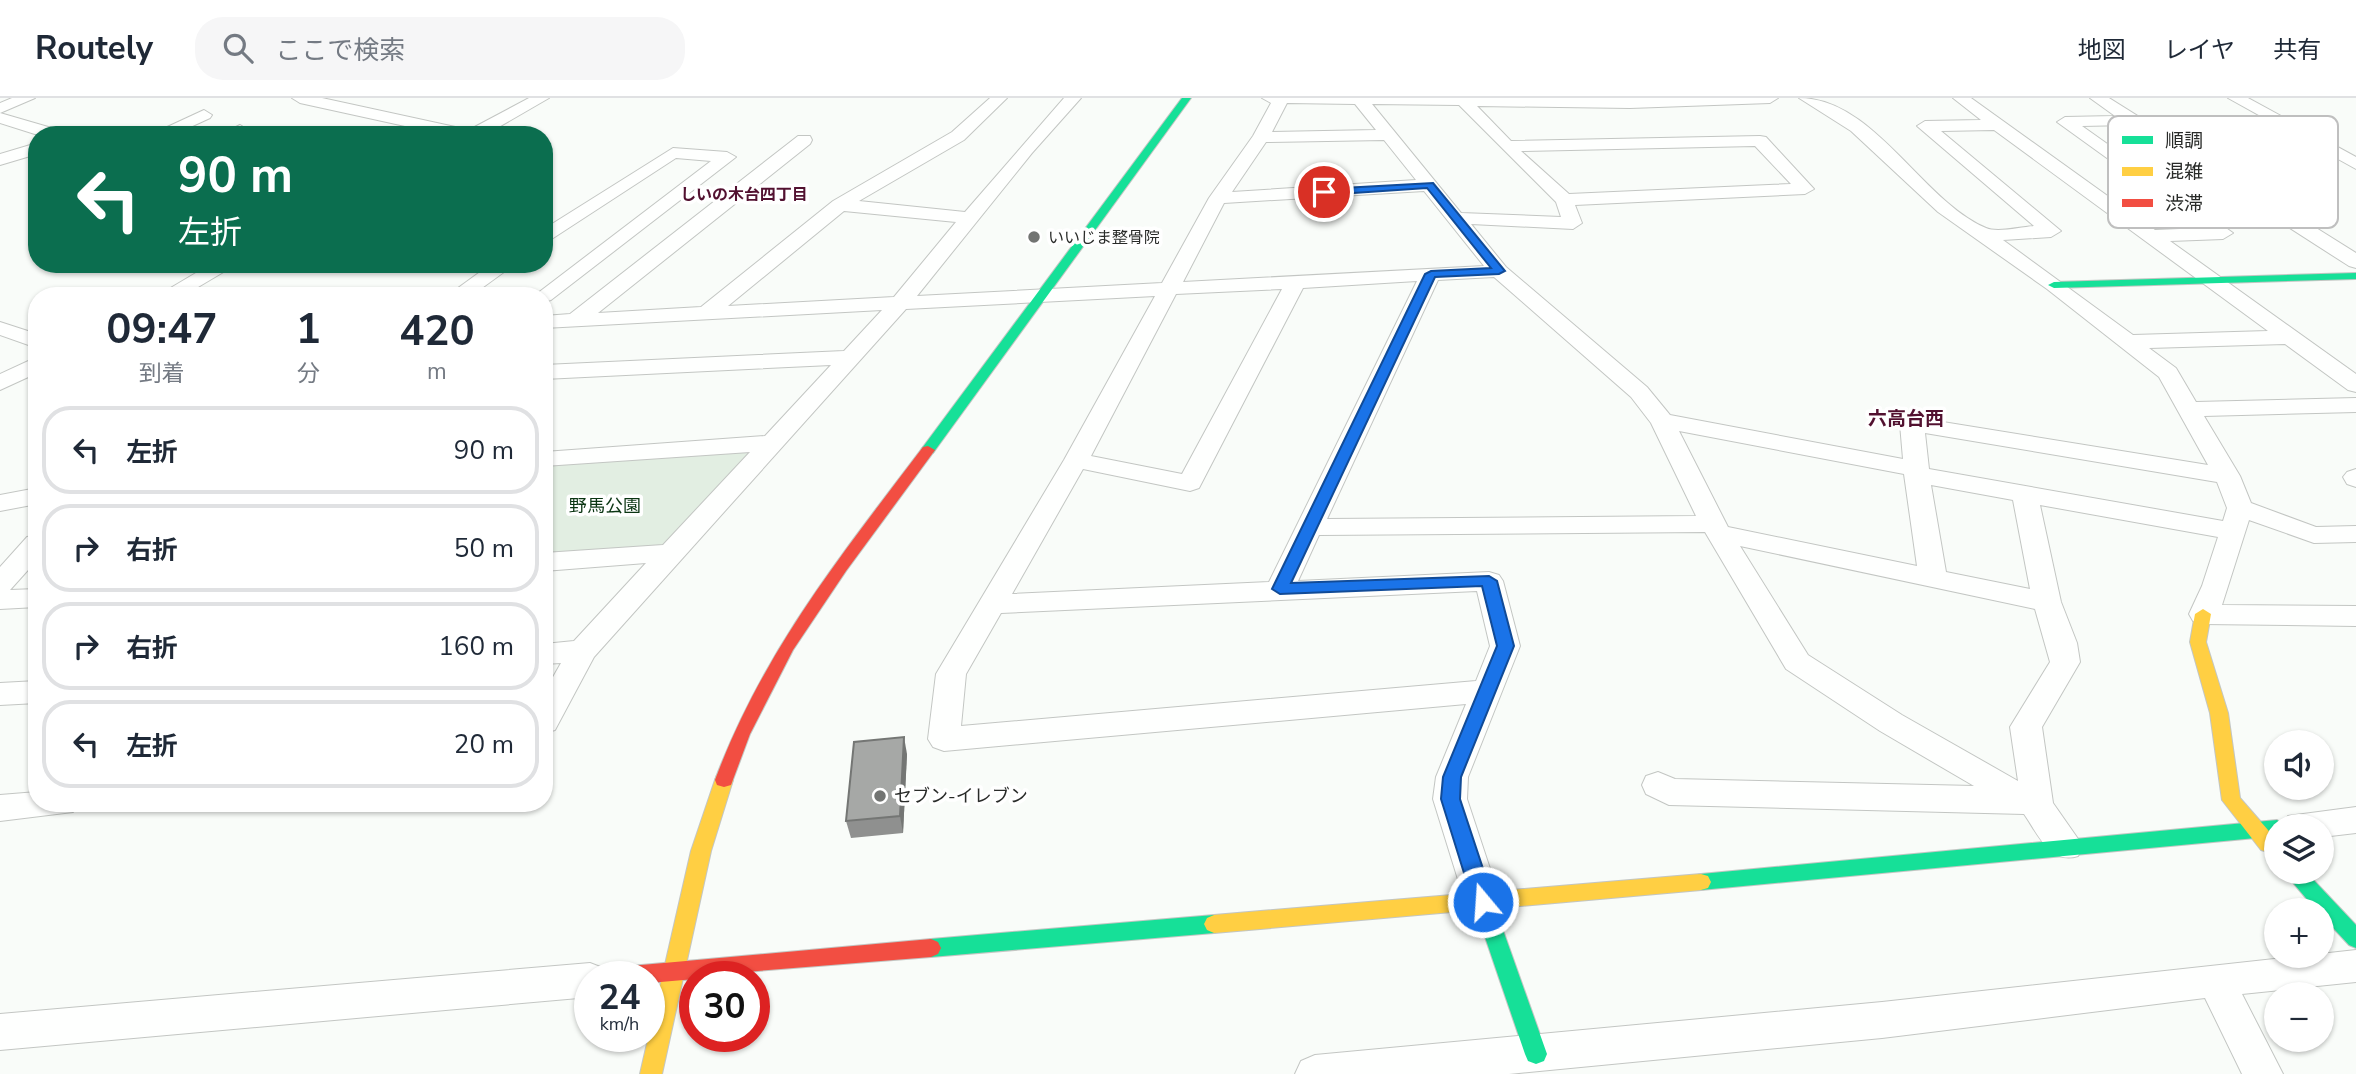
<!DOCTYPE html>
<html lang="ja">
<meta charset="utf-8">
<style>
:root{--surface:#fff;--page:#f6f6f7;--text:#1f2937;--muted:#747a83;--line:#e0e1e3}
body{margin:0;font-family:"Nunito Sans","Noto Sans JP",sans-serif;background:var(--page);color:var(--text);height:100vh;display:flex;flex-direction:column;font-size:26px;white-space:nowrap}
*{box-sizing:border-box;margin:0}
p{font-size:23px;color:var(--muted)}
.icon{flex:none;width:38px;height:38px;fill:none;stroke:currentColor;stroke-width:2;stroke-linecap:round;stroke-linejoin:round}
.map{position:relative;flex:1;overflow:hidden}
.side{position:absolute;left:28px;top:189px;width:525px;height:525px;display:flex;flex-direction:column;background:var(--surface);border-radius:28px;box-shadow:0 2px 5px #0004}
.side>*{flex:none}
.guide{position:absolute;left:28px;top:28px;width:525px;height:147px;border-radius:28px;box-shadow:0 2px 5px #0004;background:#0b6e4f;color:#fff;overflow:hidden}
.buttons{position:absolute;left:2264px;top:632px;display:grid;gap:14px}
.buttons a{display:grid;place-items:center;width:70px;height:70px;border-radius:50%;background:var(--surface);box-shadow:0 2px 5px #0004;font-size:35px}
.speed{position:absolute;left:574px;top:863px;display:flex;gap:14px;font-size:35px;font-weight:700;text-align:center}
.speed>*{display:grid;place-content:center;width:91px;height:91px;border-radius:50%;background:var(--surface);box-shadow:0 2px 5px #0004;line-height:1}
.speed small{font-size:18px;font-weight:400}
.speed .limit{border:10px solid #d22;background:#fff;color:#111}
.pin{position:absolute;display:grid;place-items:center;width:60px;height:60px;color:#fff;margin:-30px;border:4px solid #fff;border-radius:50%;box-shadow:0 2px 7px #0007}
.me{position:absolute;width:77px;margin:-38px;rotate:342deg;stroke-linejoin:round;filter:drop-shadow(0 0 5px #0008)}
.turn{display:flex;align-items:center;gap:24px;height:147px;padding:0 35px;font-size:32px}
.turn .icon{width:91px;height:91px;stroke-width:2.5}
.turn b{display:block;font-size:49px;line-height:60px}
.eta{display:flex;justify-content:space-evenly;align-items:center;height:119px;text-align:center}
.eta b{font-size:42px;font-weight:700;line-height:49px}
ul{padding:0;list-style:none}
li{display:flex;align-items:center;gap:21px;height:88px;margin:0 14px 10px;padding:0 21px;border:4px solid var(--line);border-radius:28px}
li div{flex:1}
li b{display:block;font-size:26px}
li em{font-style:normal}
header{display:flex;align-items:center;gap:42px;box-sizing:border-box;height:98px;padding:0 35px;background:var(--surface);border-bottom:2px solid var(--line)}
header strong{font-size:33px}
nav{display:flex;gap:38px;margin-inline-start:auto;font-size:24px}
.search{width:490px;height:63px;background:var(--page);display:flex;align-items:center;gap:18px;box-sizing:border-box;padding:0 24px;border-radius:28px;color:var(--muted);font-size:26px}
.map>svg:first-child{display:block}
</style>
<header>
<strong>Routely</strong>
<div class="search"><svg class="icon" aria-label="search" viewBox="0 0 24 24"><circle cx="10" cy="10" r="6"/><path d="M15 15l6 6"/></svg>ここで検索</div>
<nav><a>地図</a><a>レイヤ</a><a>共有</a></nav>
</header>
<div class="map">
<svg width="2356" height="976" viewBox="0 0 2356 976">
<rect width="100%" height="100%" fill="#f9fcf9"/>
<path fill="#e2eee2" d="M772 345 672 455 544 464V361Z"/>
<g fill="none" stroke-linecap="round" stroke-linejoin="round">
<defs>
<path id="street" d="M12 0H35L0 15V5Z
M292 0H322L469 32 529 0H549L485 37H446L300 5Z
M990 0H1007L964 42 859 103 965 114 1064 0H1081L1032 55 917 198 1162 185 1209 100 1253 38 1271 5 1262 0H1778L1770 5 1630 10 1477 8 1511 43 1760 38 1766 39 1814 91 1805 96 1575 107 1582 125 1573 131 1471 126 1506 169 1647 289 1670 317 1903 361 1900 326 1904 321 1912 319 2208 367 2159 279 2047 191 1938 114 1851 33 1799 0C1874 0 1921 102 1986 130 1997 135 2021 129 2034 128L1917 28 1925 23 1981 22 1953 0H1971L2155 132 2204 130 2057 24 2065 19 2115 18 2090 0H2109L2356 155V170L2349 168 2129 27 2082 28 2233 135 2223 141 2170 143 2356 276V294L2348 292 2285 246 2149 250 2176 270 2196 304 2356 300V314L2204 318 2240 378 2251 405 2316 429 2356 428V444L2314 445 2249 422 2222 507 2356 508V528L2203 526 2193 523 2189 516 2202 488 2218 439 2040 407 2061 504 2077 545 2080 564 2042 629 2053 705 2083 748 2078 758C2050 767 2038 736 2024 716L1669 707 1646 696 1642 687 1646 678 1658 674 1675 681 1974 688 1880 633 1786 571 1705 434 1319 437 1298 483 1489 474 1499 477 1503 483 1520 548 1468 679 1467 701 1501 804 1496 815 1483 819 1470 815 1465 804 1433 701 1436 679 1466 606 944 653 933 649 928 641 936 576 1064 362 1155 198 906 211 594 559 555 632 544 635V595L561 565 544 566V546L574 543 646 465 544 473V455L663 447 750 354 544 368V354L765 338 831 267 544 281V267L844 253 882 212 544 230V218L570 216 798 38H810L812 42 810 46 598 215 701 209 833 103 952 34ZM1287 5 1355 6 1376 32 1272 34ZM1372 6 1459 7 1556 104 1561 119 1461 115ZM1994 32 2268 233 2133 237 2003 142 2051 139 2061 133 1941 33ZM1384 42 1416 82 1232 94 1266 44ZM1755 48 1791 86 1569 96 1521 53ZM1424 93 1484 168 1183 184 1224 105ZM844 113 956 124 894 199 728 208ZM1494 179 1631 299 1651 325 1696 418 1327 421 1438 182ZM1417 183 1269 484 1012 496 1083 371 1190 393 1199 390 1303 190ZM1282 191 1182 376 1091 358 1176 196ZM1679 333 1904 376 1917 468 1728 429ZM1925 335 2217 384 2227 410 2223 423 1929 371ZM1931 387 2013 402 2030 491 1946 474ZM1740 448 2035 511 2050 564 2010 629 2018 683 1902 617 1808 557ZM1477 493 1490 548 1476 583 961 628 966 576 1001 515Z
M2228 0H2248L2356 59V71Z
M204 12 212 17 210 20 173 37H150Z
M0 15 62 33 64 37H38L0 25Z
M240 27 248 32 246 36 220 37Z
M37 45V56L0 67V56Z
M673 50 727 54 736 59 551 202 544 204V198H534L711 63 676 60 544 146V131Z
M211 166H237L183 198H157Z
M491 166H515L471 198H447Z
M0 224 37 236V250L0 237Z
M37 259V275L0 292V276Z
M2356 371V389L2347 386 2343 379 2347 374Z
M37 390V406L0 413V397Z
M37 437V462L10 492 37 491V509L0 511V469L27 439Z
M37 583V605L0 607V585Z
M37 694V705H78L73 714 0 723V697Z
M2356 709V735L2322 739V728H2283L2288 718Z
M2356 852V884L2242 896 2283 976H2242L2205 900 1882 940 1509 976H1295L1301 963 1315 957 1882 904Z
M590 865 603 870 607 878H590V899L0 952V916Z"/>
<path id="fast" d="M1182 0H1191L933 355H923L921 352 923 349Z
M2356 175V181L2054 190 2048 187 2054 184Z
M2277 722 2286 728H2277V738L1701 792 1694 790 1691 784 1694 778 1701 776Z
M2284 774H2306L2356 827V850L2349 847 2322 818V812H2316Z
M1483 796 1490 798 1493 804 1547 956 1544 963 1536 966 1528 963 1525 956 1473 804 1476 798Z
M1214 817 1221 820 1224 826 1221 832 1214 835 931 859 924 856 921 850 924 844 931 841Z"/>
<path id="slow" d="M2203 511 2211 516 2206 544 2228 615 2240 700 2275 740V752L2268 754 2261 752 2222 702 2210 615 2190 544 2195 516Z
M724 675 731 677 733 682 711 753 662 976H640L691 753 715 682 717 677Z
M1701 776 1708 778 1711 784 1708 790 1701 792 1214 835 1207 832 1204 826 1207 820 1214 817Z"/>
<path id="jam" d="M928 348 935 352 846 473 793 552 750 636 731 687 724 689 717 687 715 682C764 552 840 459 923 349Z
M931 841 938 844 941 850 938 856 931 859 695 878V881L649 885V878H608L611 871 619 869Z"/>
</defs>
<use href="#street" stroke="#c3c6c3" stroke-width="2"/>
<use href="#fast" stroke="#c3c6c3" stroke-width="2"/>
<use href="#slow" stroke="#c3c6c3" stroke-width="2"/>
<use href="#jam" stroke="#c3c6c3" stroke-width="2"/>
<use href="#street" fill="#fefffe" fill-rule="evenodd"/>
<use href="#fast" fill="#16e098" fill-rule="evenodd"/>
<use href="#slow" fill="#ffcf43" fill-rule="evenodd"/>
<use href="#jam" fill="#f24e42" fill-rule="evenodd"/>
</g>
<path fill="#8f908f" d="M907 656 903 735 851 740 846 723Z"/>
<path fill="#747674" d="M904 639 907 656 903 735 900 718Z"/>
<path fill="#a6a8a6" stroke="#747674" stroke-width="2" d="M904 639 900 718 846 723 854 644Z"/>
<path fill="#1a73e8" stroke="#114b97" stroke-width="2" d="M1433 85 1505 173 1499 176 1435 179 1291 485 1489 478 1497 483 1514 548 1461 679 1460 701 1494 804 1491 810 1483 813 1476 810 1473 804 1441 701 1443 679 1497 548 1482 488 1280 496 1272 491 1425 176 1431 173 1491 170 1427 90 1324 97 1319 94 1324 91Z"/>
<g fill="#727472" stroke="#fff" stroke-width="2.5">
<circle cx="1034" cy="139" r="7"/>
<circle cx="880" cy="698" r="7"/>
</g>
<g text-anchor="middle" stroke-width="7" stroke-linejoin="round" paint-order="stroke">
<g font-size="16" font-weight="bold" fill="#521130" stroke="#fff">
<text x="744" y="102">しいの木台四丁目</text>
</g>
<g font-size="16" fill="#292b29" stroke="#fff" text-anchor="start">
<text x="1048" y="145">いいじま整骨院</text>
</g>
<g font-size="18" fill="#0a3512" stroke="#fff">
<text x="605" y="414">野馬公園</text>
</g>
<g font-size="18" fill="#292b29" stroke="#fff" text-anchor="start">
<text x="894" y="704">セブン-イレブン</text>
</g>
<g font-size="19" font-weight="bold" fill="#521130" stroke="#fff">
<text x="1906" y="327">六高台西</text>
</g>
</g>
<rect x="2108" y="18" width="230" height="112" rx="10" fill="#fff" stroke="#bfbfbf" stroke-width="2"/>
<rect x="2122" y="38" width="31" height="8" fill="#16e098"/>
<rect x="2122" y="69" width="31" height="9" fill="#ffcf43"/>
<rect x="2122" y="101" width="31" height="8" fill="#f24e42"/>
<g font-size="19" fill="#292b29">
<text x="2165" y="49">順調</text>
<text x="2165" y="80">混雑</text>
<text x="2165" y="112">渋滞</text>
</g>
</svg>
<div class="buttons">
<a><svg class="icon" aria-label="sound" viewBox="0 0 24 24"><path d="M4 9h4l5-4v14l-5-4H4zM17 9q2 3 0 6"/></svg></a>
<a><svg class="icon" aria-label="layers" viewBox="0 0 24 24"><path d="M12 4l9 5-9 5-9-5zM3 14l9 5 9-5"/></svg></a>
<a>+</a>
<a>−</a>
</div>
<div class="speed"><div>24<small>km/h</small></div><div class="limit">30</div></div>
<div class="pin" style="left:1324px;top:94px;background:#d93025"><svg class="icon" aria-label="arrive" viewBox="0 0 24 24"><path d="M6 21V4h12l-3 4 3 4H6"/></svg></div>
<svg class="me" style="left:1483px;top:804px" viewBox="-20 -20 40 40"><circle r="17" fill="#1a73e8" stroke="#fff" stroke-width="3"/><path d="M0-11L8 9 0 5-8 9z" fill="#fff"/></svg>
<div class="guide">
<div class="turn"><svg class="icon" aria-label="left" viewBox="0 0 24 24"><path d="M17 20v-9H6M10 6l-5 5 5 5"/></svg><div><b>90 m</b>左折</div></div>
</div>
<section class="side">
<div class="eta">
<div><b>09:47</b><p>到着</p></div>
<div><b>1</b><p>分</p></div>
<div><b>420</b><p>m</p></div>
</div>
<ul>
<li><svg class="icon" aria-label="left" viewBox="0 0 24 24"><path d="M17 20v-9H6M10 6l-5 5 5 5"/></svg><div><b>左折</b></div><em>90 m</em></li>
<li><svg class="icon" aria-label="right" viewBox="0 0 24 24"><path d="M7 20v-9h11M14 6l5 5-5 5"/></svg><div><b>右折</b></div><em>50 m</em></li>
<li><svg class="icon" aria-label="right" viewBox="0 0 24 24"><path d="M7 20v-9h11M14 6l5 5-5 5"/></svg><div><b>右折</b></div><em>160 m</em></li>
<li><svg class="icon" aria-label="left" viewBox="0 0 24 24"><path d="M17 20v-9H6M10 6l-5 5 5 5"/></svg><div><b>左折</b></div><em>20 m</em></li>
</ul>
</section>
</div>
